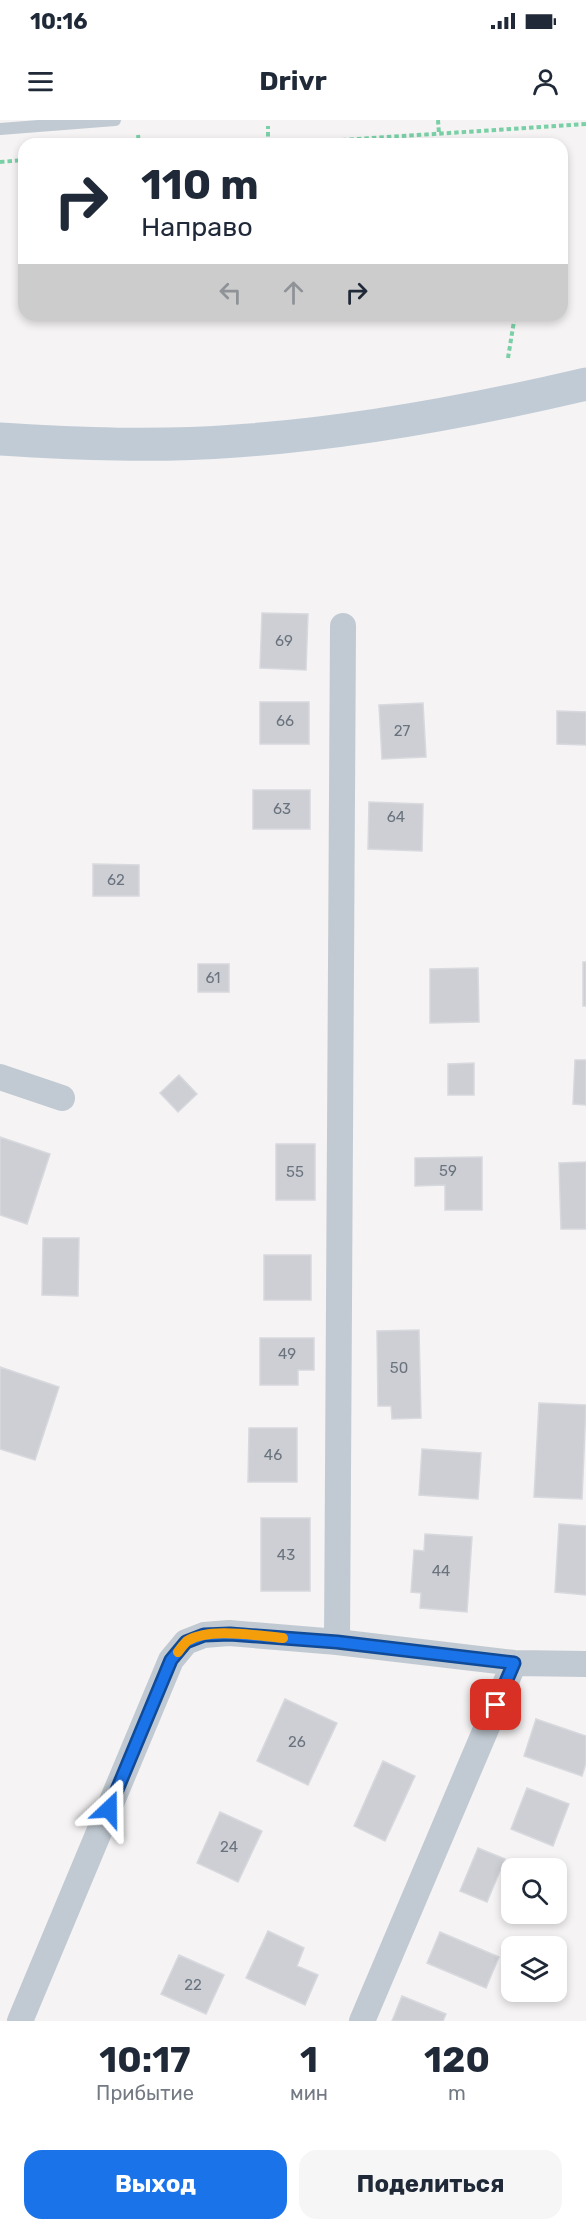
<!DOCTYPE html>
<html lang="ru">
<meta charset="utf-8">
<style>
:root{--surface:#fff;--page:#f6f6f7;--text:#1f2937;--muted:#747a83;--accent:#1a73e8}
body{margin:0;font-family:Rubik,sans-serif;background:var(--page);color:var(--text);height:100vh;display:flex;flex-direction:column;font-size:22px;white-space:nowrap}
*{box-sizing:border-box;margin:0}
p{font-size:20px;color:var(--muted)}
.icon{flex:none;width:33px;height:33px;fill:none;stroke:currentColor;stroke-width:2;stroke-linecap:round;stroke-linejoin:round}
.map{position:relative;height:1901px;overflow:hidden}
.drawer{display:flex;flex-direction:column;background:var(--surface);flex:1}
.drawer>*{flex:none}
.top-card{position:absolute;left:18px;top:18px;width:550px;height:183px;border-radius:18px;box-shadow:0 3px 9px #0003;background:#fff;color:var(--text);overflow:hidden}
.fabs{position:absolute;left:501px;top:1738px;display:grid;gap:12px}
.fabs a{display:grid;place-items:center;width:66px;height:66px;border-radius:12px;background:var(--surface);box-shadow:0 3px 9px #0003;font-size:30px}
.pin{position:absolute;display:grid;place-items:center;width:51px;height:51px;color:#fff;margin:-26px;border-radius:12px;box-shadow:0 3px 9px #0006}
.me{position:absolute;width:66px;margin:-33px;rotate:23deg;stroke-linejoin:round;filter:drop-shadow(0 0 4px #0008)}
.turn{display:flex;align-items:center;gap:21px;height:126px;padding:0 24px;font-size:27px}
.turn .icon{width:78px;height:78px;stroke-width:2.5}
.turn b{display:block;font-size:42px;line-height:51px}
.lanes{display:flex;align-items:center;height:57px;padding:0 24px;background:#0003;justify-content:center;gap:30px;direction:ltr}
.lanes .off{opacity:.35}
.eta{display:flex;justify-content:space-evenly;align-items:center;height:102px;text-align:center}
.eta b{font-size:36px;font-weight:700;line-height:42px}
.action{display:flex;gap:12px;margin-top:auto;padding:12px 24px}
.action a{flex:1;height:69px;border-radius:18px;background:var(--accent);color:#fff;font-size:24px;font-weight:700;line-height:69px;text-align:center}
.action a+a{background:var(--page);color:var(--text)}
.status{display:flex;justify-content:space-between;align-items:center;height:42px;padding:0 30px;background:var(--surface);direction:ltr}
.status svg{height:16px;fill:currentColor}
header{display:flex;justify-content:space-between;align-items:center;height:78px;padding:0 24px;background:var(--surface);font-size:27px;font-weight:700}
.map>svg:first-child{display:block}
</style>
<div class="status"><b>10:16</b><svg viewBox="0 0 49 12"><path d="M0 12V9h3v3zM5 12V6h3v6zM10 12V3h3v9zM15 12V0h3v12zM26 1h20v11H26zM47 4h2v5h-2z"/></svg></div>
<header><svg class="icon" aria-label="menu" viewBox="0 0 24 24"><path d="M4 6h16M4 12h16M4 18h16"/></svg>Drivr<svg class="icon" aria-label="person" viewBox="0 0 24 24"><circle cx="12" cy="8" r="4"/><path d="M4 21q1-7 8-7t8 7"/></svg></header>
<div class="map">
<svg width="586" height="1901" viewBox="0 0 586 1901">
<rect width="100%" height="100%" fill="#f5f3f3"/>
<path fill="#cdcfd5" stroke="#d7d9de" stroke-width="1.5" d="M262 493 308 494 306 550 260 548Z
M260 582H309V624H260Z
M423 583 426 637 382 639 379 585Z
M557 591 586 592V625L557 624Z
M253 670H310V709H253Z
M369 682 423 684 422 731 368 729Z
M93 744 139 745V776H93Z
M583 842H586V886H583Z
M198 844H229V872H198Z
M478 848 479 902 430 903V849Z
M575 940H586V985L573 984Z
M474 943V975H448V944Z
M179 955 197 974 178 992 160 973Z
M0 1017 50 1034 27 1104 0 1095Z
M276 1024H315V1080H276Z
M482 1037V1090H445V1065L415 1066V1038Z
M586 1042V1109H561L559 1043Z
M43 1118H79L78 1176 42 1175Z
M264 1135H311V1180H264Z
M419 1210 421 1298 392 1299 391 1286H378L377 1211Z
M260 1218H314V1250H298V1265H260Z
M0 1247 59 1267 35 1340 0 1329Z
M539 1283 586 1285 582 1379 534 1377Z
M249 1308H297V1362H248Z
M422 1329 481 1333 478 1379 419 1375Z
M261 1398H310V1471H261Z
M559 1404 586 1406V1475L555 1472Z
M425 1414 472 1417 467 1492 420 1488 421 1473 411 1472 414 1430 424 1431Z
M285 1579 337 1603 308 1665 257 1641Z
M536 1599 586 1616V1643L582 1656 524 1636Z
M383 1641 415 1656 385 1721 354 1706Z
M527 1668 569 1684 553 1726 511 1709Z
M220 1692 262 1711 238 1762 197 1743Z
M478 1728 505 1739 487 1782 460 1771Z
M268 1811 304 1828 297 1846 318 1855 305 1885 246 1858Z
M440 1812 499 1837 486 1868 427 1843Z
M179 1835 224 1855 206 1894 161 1874Z
M402 1876 446 1894 443 1901H392Z"/>
<g fill="none" stroke-linecap="round" stroke-linejoin="round">
<path stroke="#7ad0a6" stroke-width="4" stroke-dasharray="4.5 3" stroke-linecap="butt" d="M438 0 439 14
M138 15 139 24
M312 22 586 4
M268 24V6
M0 42 24 40
M508 238 515 195"/>
<path stroke="#c1cad2" stroke-width="12" d="M0 9 115 0"/>
<path stroke="#c1cad2" stroke-width="26" d="M0 957 62 978
M337 1522 343 506
M20 1901 171 1540 186 1522 204 1515 229 1513 337 1522 514 1543 586 1544
M362 1901 514 1543"/>
<path stroke="#c1cbd6" stroke-width="33" d="M0 319C79 324 157 327 236 321 355 313 471 291 586 264"/>
</g>
<g fill="none" stroke-linecap="round" stroke-linejoin="round">
<defs>
<path id="route" d="M109 1689 171 1540 186 1522 204 1515 230 1514 337 1522 514 1543 496 1585"/>
</defs>
<use href="#route" stroke="#114b97" stroke-width="15"/>
<use href="#route" stroke="#1a73e8" stroke-width="10"/>
<path stroke="#f59e0b" stroke-width="10" d="M178 1532C180 1529 184 1524 187 1521 210 1507 257 1516 283 1518"/>
</g>
<g text-anchor="middle" stroke-width="5" stroke-linejoin="round" paint-order="stroke">
<g font-size="15" fill="#6b747e">
<text x="284" y="526">69</text>
<text x="285" y="606">66</text>
<text x="402" y="616">27</text>
<text x="282" y="694">63</text>
<text x="396" y="702">64</text>
<text x="116" y="765">62</text>
<text x="213" y="863">61</text>
<text x="448" y="1056">59</text>
<text x="295" y="1057">55</text>
<text x="287" y="1239">49</text>
<text x="399" y="1253">50</text>
<text x="273" y="1340">46</text>
<text x="286" y="1440">43</text>
<text x="441" y="1456">44</text>
<text x="297" y="1627">26</text>
<text x="229" y="1732">24</text>
<text x="193" y="1870">22</text>
</g>
</g>
</svg>
<div class="fabs">
<a><svg class="icon" aria-label="search" viewBox="0 0 24 24"><circle cx="10" cy="10" r="6"/><path d="M15 15l6 6"/></svg></a>
<a><svg class="icon" aria-label="layers" viewBox="0 0 24 24"><path d="M12 4l9 5-9 5-9-5zM3 14l9 5 9-5"/></svg></a>
</div>
<div class="pin" style="left:496px;top:1585px;background:#d93025"><svg class="icon" aria-label="arrive" viewBox="0 0 24 24"><path d="M6 21V4h12l-3 4 3 4H6"/></svg></div>
<svg class="me" style="left:109px;top:1689px" viewBox="-20 -20 40 40"><path d="M0-17L14 15 0 8-14 15z" fill="#1a73e8" stroke="#fff" stroke-width="4"/></svg>
<div class="top-card">
<div class="turn"><svg class="icon" aria-label="right" viewBox="0 0 24 24"><path d="M7 20v-9h11M14 6l5 5-5 5"/></svg><div><b>110 m</b>Направо</div></div>
<div class="lanes"><svg class="icon off" aria-label="left" viewBox="0 0 24 24"><path d="M17 20v-9H6M10 6l-5 5 5 5"/></svg><svg class="icon off" aria-label="ahead" viewBox="0 0 24 24"><path d="M12 20V5M6 11l6-6 6 6"/></svg><svg class="icon" aria-label="right" viewBox="0 0 24 24"><path d="M7 20v-9h11M14 6l5 5-5 5"/></svg></div>
</div>
</div>
<section class="drawer">
<div class="eta">
<div><b>10:17</b><p>Прибытие</p></div>
<div><b>1</b><p>мин</p></div>
<div><b>120</b><p>m</p></div>
</div>
<div class="action"><a>Выход</a><a>Поделиться</a></div>
</section>
